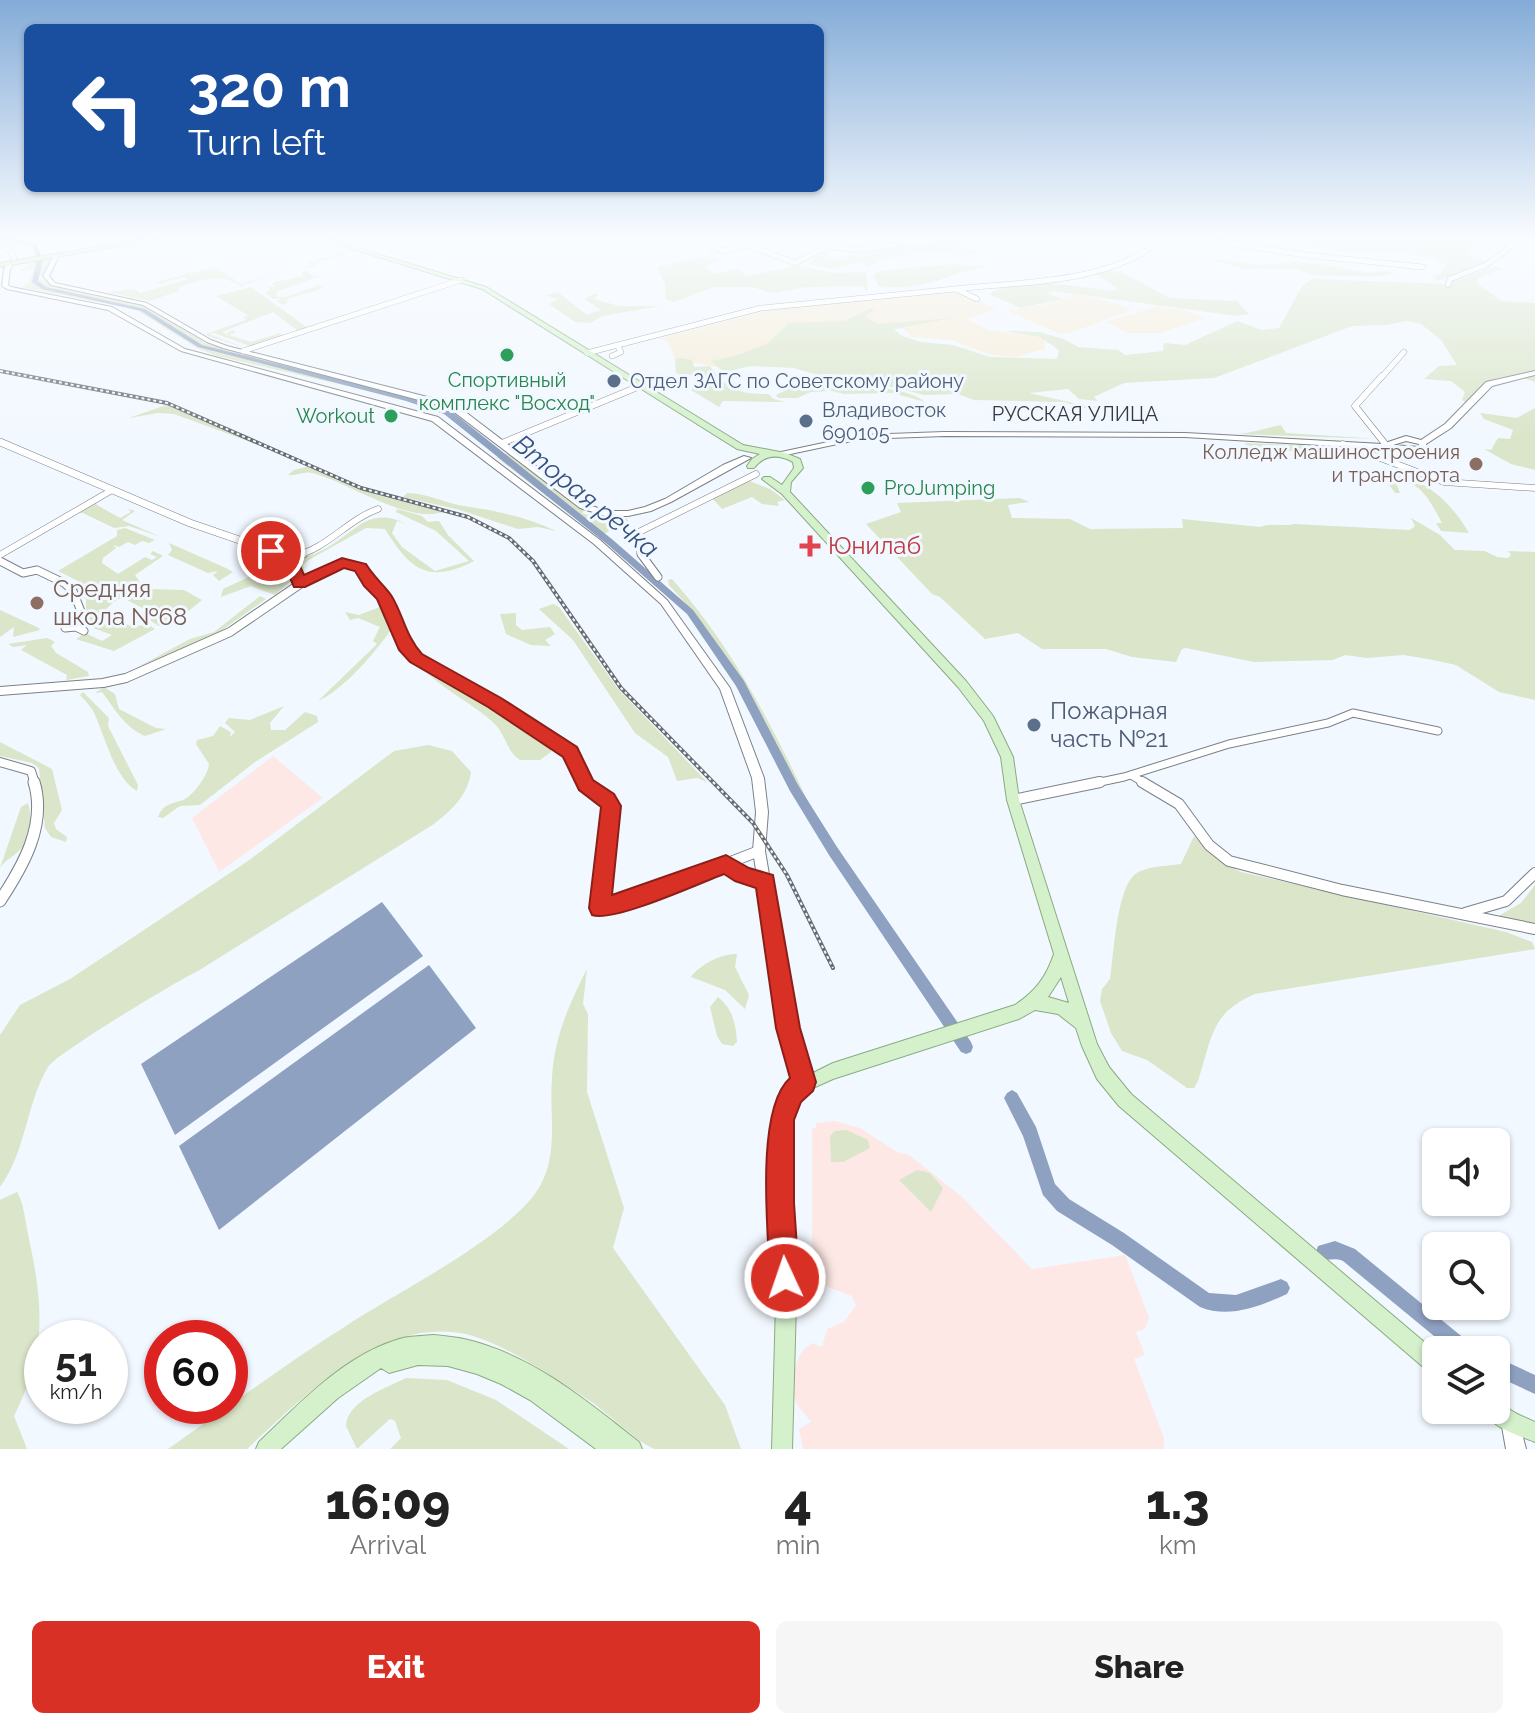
<!DOCTYPE html>
<meta charset="utf-8">
<style>
:root{--surface:#fff;--page:#f6f6f6;--text:#222;--muted:#767676;--accent:#d93025}
body{margin:0;font-family:Raleway,sans-serif;background:var(--page);color:var(--text);height:100vh;display:flex;flex-direction:column;font-size:30px;white-space:nowrap}
*{box-sizing:border-box;margin:0}
p{font-size:26px;color:var(--muted)}
.icon{flex:none;width:44px;height:44px;fill:none;stroke:currentColor;stroke-width:2;stroke-linecap:round;stroke-linejoin:round}
.map{position:relative;height:1449px;overflow:hidden}
.drawer{display:flex;flex-direction:column;background:var(--surface);flex:1}
.drawer>*{flex:none}
.banner{position:absolute;left:24px;top:24px;width:800px;height:168px;border-radius:12px;box-shadow:0 2px 6px #0004;background:#1a4fa0;color:#fff;overflow:hidden}
.buttons{position:absolute;left:1422px;top:1128px;display:grid;gap:16px}
.buttons a{display:grid;place-items:center;width:88px;height:88px;border-radius:12px;background:var(--surface);box-shadow:0 2px 6px #0004;font-size:40px}
.speed{position:absolute;left:24px;top:1320px;display:flex;gap:16px;font-size:40px;font-weight:700;text-align:center}
.speed>*{display:grid;place-content:center;width:104px;height:104px;border-radius:50%;background:var(--surface);box-shadow:0 2px 6px #0004;line-height:1}
.speed small{font-size:20px;font-weight:400}
.speed .limit{border:12px solid #d22;background:#fff;color:#111}
.pin{position:absolute;display:grid;place-items:center;width:68px;height:68px;color:#fff;margin:-34px;border:4px solid #fff;border-radius:50%;box-shadow:0 2px 8px #0007}
.me{position:absolute;width:88px;margin:-44px;rotate:357deg;stroke-linejoin:round;filter:drop-shadow(0 0 6px #0008)}
.turn{display:flex;align-items:center;gap:28px;height:168px;padding:0 32px;font-size:36px}
.turn .icon{width:104px;height:104px;stroke-width:2.5}
.turn b{display:block;font-size:56px;line-height:68px}
.eta{display:flex;justify-content:space-evenly;align-items:center;height:136px;text-align:center}
.eta b{font-size:48px;font-weight:800;line-height:56px}
.button{display:flex;gap:16px;margin-top:auto;padding:16px 32px}
.button a{flex:1;height:92px;border-radius:12px;background:var(--accent);color:#fff;font-size:32px;font-weight:800;line-height:92px;text-align:center}
.button a+a{background:var(--page);color:var(--text)}
.map>svg:first-child{display:block}
</style>
<div class="map">
<svg width="1535" height="1449" viewBox="0 0 1535 1449">
<rect width="100%" height="100%" fill="#f2f8ff"/>
<path fill="#fde8e5" d="M273 756 323 798 219 872 192 818Z
M835 1121 860 1128 897 1152 909 1155 961 1196 1032 1269 1125 1255 1149 1317 1145 1329 1136 1332 1145 1355 1134 1359 1164 1438V1449H803L799 1429 811 1422 796 1403 791 1379 798 1359 803 1350 812 1343 822 1347 827 1329 844 1322 856 1305 852 1296 812 1281V1128H816V1123Z"/>
<path fill="#f6ecd7" d="M956 290 996 309 967 319 989 330 1044 337 1045 349 1015 357 988 354 952 340 912 337 904 329 857 326 727 369 675 359 668 341 658 339 777 308Z
M1075 294 1118 304 1132 310 1076 331 1061 334 1008 311 1050 303Z
M1157 306 1188 311 1206 318 1160 333H1128L1106 322Z"/>
<path fill="#dae5c9" d="M1267 238 1348 241C1368 239 1389 241 1411 241 1438 241 1475 228 1500 241L1473 244V250L1468 255 1486 261 1438 281 1431 276 1440 274 1447 265C1417 249 1380 253 1348 251 1321 249 1293 242 1267 238Z
M951 240 964 242 961 247 978 252C965 258 953 253 939 252 918 251 885 256 868 267L863 262 831 269 808 264 818 256 819 250 835 247 830 250 825 259 836 260 868 251Z
M343 252 348 253 313 263 317 265 314 266C289 270 266 278 243 285V287C219 272 206 279 180 287L179 291 150 301 106 292 134 289 140 293 188 279 184 277 154 285 160 281 215 267 241 284 312 265 307 263Z
M711 254 714 255 705 260 719 255 714 259 720 260 705 266 715 274 736 269 748 276 796 266 835 273 863 272 866 273 868 292 862 286 807 287 771 293 753 287H714L674 302 665 299V284L657 268C677 259 695 262 711 254Z
M1219 259 1259 265 1295 262 1328 265 1370 273 1384 270 1395 274 1375 277 1313 275 1296 269H1243L1214 260Z
M49 260 47 271 37 278 49 284 143 305 206 343 240 353 441 405 466 421 460 423 438 410 408 400 217 356 197 348 135 309 21 287 29 283 34 270 19 271 30 263Z
M953 264 988 266C978 270 966 270 956 274 931 284 906 290 878 286L873 275 879 271Z
M1495 266 1502 269 1477 278 1478 284 1502 301 1535 303V382C1519 376 1500 373 1485 384 1477 389 1473 397 1465 402L1462 400 1465 392 1451 381 1424 379 1439 366 1457 365 1441 340 1421 324 1406 321 1387 325 1352 326 1214 378 1124 383 1094 397 1098 401 1079 399 1068 389 1029 393 1087 406 1119 408 1168 419 1112 407 1083 408 1064 402 974 400 958 394 924 395 893 387 828 378 794 368 751 366 724 372 711 361 735 356 768 343 789 323 845 321 871 308 874 310 865 317 878 324 953 318 894 329 902 336 921 342 953 345 990 357 1057 359 1059 350 1040 337 1005 331H1008L1039 332 1064 339 1078 347 1118 350 1125 355 1163 351 1164 343 1185 345 1237 321 1262 330 1279 328 1302 286 1313 279 1447 284Z
M307 270 312 276 320 275 308 280 329 273 276 292 277 297H286L319 285 324 288 287 299V303L282 305 277 301 281 298 274 299 265 293 270 290 268 287H260H276L272 283 303 276 302 272Z
M1111 270 1121 272 1170 298 1237 301 1249 314 1237 316 1053 291 1046 293 1063 299 1020 308 989 294C1022 275 1078 287 1114 291L1117 288 1097 275Z
M251 287 308 328 298 331 273 312 222 332 228 335 227 333 233 330 236 332 229 335 251 342 280 333 283 336 250 346 214 333 209 334 246 348 208 336 206 334 246 320 243 317 249 316 216 296Z
M558 292 587 315 601 310 585 299 593 294H599L594 299 619 306H661L602 316 591 323 575 322 549 304 558 299 545 295Z
M679 358 692 360 694 367 710 366C727 390 740 394 768 394L774 399 785 402 723 401 719 407 691 390 698 379 696 373 684 377 676 373 675 359Z
M853 386C874 388 909 388 925 402L892 393 844 394 832 391 811 392 797 398H778L776 395 790 388Z
M166 405 300 460 174 414 158 413 129 418Z
M930 405 950 415 925 412 926 418C906 405 866 421 842 415L849 406Z
M1535 408V470L1511 464 1484 449 1491 450 1498 438 1510 439 1513 430 1484 419 1480 413 1517 418Z
M1281 425 1286 433 1379 439 1238 434C1256 432 1265 428 1281 425Z
M1245 443 1341 447 1376 460 1333 453 1250 449Z
M509 453 584 510 582 513C598 520 611 521 626 518L631 525 621 523 600 537 496 457Z
M307 467 377 495 443 512C407 524 349 482 312 473 304 471 297 476 288 475L294 470Z
M1389 475C1426 478 1450 501 1469 533L1441 531 1436 523H1442C1431 503 1421 479 1395 481L1400 493H1395L1384 477Z
M747 480 770 489 785 500 777 502 779 506 762 504 752 497 722 509 711 497Z
M407 493C429 493 448 505 470 507 498 511 530 518 556 531L538 527 518 529 460 510 403 497Z
M1020 498 1029 502 1008 505 1012 518 1070 519 1090 529 1183 528 1182 519 1260 527C1272 522 1283 527 1295 524L1410 530 1415 526 1411 518 1440 535 1455 550 1485 551 1497 557 1508 558 1511 555 1508 551 1535 552V700L1499 692 1456 665 1433 660 1404 655 1367 658 1345 655 1333 660 1254 662 1186 648 1182 649 1176 662 1132 657 1106 649H1042L1018 633 985 639 940 597 932 594 866 524 901 512 897 503Z
M96 502 97 505 120 518 131 512 128 509 135 511 122 520 161 537 129 526 114 528 83 513H77Z
M397 509 422 516 428 522 439 521 448 535 474 561C427 585 410 569 385 529L366 528 307 561 303 565 305 573H302L297 560C305 556 313 555 321 551 354 535 367 504 406 524L397 521 392 533 402 547 435 571 469 561 436 531 396 512Z
M125 528 155 540 149 543 142 541 135 545 128 542 119 547 113 545 116 548 103 558 102 563 118 574 145 557 152 560 157 557 150 554 153 551 163 556 135 575 142 585 115 601 93 621 81 627 76 624 86 613V599L81 595 83 593 75 588 78 581 58 571 117 536V530Z
M169 543 226 568 233 572 219 581 213 575 218 571 208 573 168 555 172 550Z
M287 557 293 579 275 595 251 586 221 597 223 589 251 576 274 582 287 571 284 560 279 558Z
M672 579C732 646 773 727 811 808L808 807C767 729 730 650 669 585L668 580Z
M147 589 184 590 202 600 179 619 159 626 151 621 150 612 125 599 138 590Z
M260 596 266 599 218 633 136 668 190 639 214 632Z
M553 604 559 607 619 690 707 782 697 778 677 781 668 757 635 733 573 640 539 609Z
M385 605 392 628C377 651 343 690 318 701L377 644 373 641 380 627 358 618 350 620 345 612 359 615Z
M0 610 39 628 40 630 13 637 14 627 0 637Z
M516 613V625L522 630 550 627 555 634 545 640 551 646 531 645 506 634 500 614Z
M106 615 133 627 147 624 155 629 114 651 76 639 85 633 102 641 112 635 93 628Z
M47 638 55 642 51 646 56 653 88 672 89 676 66 680 67 675 21 650 27 645 13 647 8 644Z
M421 666 538 734 553 745 551 752 540 760H520C508 752 507 741 499 729 483 708 439 689 421 666Z
M104 687 115 694 119 709 156 728 166 729 145 736C124 727 115 709 102 692L95 693Z
M83 692 109 718 108 726 138 785 137 791C115 779 105 737 95 715 92 707 85 701 80 695Z
M284 706 270 723 271 730H285L305 712 317 716 318 722 255 762 200 805 180 806 163 818 158 817C163 804 171 804 183 800 194 795 208 775 209 764L196 744 197 740 213 736 220 726 231 732 230 737 235 732 225 723 229 718 250 720Z
M0 742 52 769 62 810 54 823 56 829 67 837 66 842 51 837 45 828 39 768 32 763 0 756Z
M428 745 452 751 471 772C468 795 452 810 434 824L198 971C180 979 54 1055 48 1067 26 1104 26 1152 0 1187V1035L20 1005 70 979 248 861 394 751Z
M28 803C32 816 32 840 19 851 12 858 6 859 0 868L21 807Z
M1194 836 1221 862 1241 872 1506 932 1532 942 1535 949 1255 994C1210 1013 1212 1039 1198 1081L1194 1088H1187L1147 1060 1122 1051 1111 1033 1100 1001 1102 989 1110 979C1114 954 1116 895 1133 876 1143 866 1168 866 1181 864Z
M1535 885V930L1495 918 1521 903Z
M737 954 735 967 749 995 745 1009 725 990 691 977C701 964 720 954 737 954Z
M587 969 583 1004 588 1014 587 1092 624 1208 613 1248 725 1405 741 1449C719 1449 675 1449 655 1449 640 1445 604 1409 587 1399 555 1379 522 1355 487 1341 395 1302 309 1392 247 1449H168C228 1407 287 1363 349 1324 398 1292 513 1234 540 1186 559 1152 549 1115 552 1078 554 1038 569 1004 587 969Z
M718 997C733 1009 736 1025 737 1042L733 1046 722 1044 717 1036 710 1007Z
M846 1130 868 1140 870 1148 843 1162H831L830 1136 835 1131Z
M917 1170 930 1173 943 1188 931 1212 899 1180Z
M17 1192C24 1203 25 1221 28 1234 43 1304 48 1349 14 1416L27 1449H0V1200Z
M406 1378 447 1380 496 1400 569 1449H390L401 1438 395 1421 390 1419 357 1449 346 1426C347 1401 386 1388 406 1378Z"/>
<path fill="#8ea1c1" d="M382 902 423 956 175 1135 141 1064Z
M429 965 476 1028 219 1230 179 1146Z"/>
<g fill="none" stroke-linecap="round" stroke-linejoin="round">
<path fill="#8ea1c1" fill-rule="evenodd" d="M0 238 26 240 37 245 43 260 38 281 46 287 145 309 202 345 412 397 450 410 613 540 693 610 744 681 798 785 837 847 971 1042 973 1047 971 1052 966 1054 961 1052 829 855 790 791 736 686 687 614 607 544 444 414 406 401 198 347 141 311 42 289 32 282 37 260 33 247 25 244 0 242Z
M1012 1090 1017 1093 1036 1127 1055 1184 1069 1199 1124 1233 1209 1293 1236 1295 1281 1279 1287 1282 1290 1288 1287 1294C1260 1306 1229 1319 1200 1307L1112 1245 1057 1211 1043 1195 1023 1136 1004 1098 1007 1093Z
M1335 1241 1355 1249 1471 1344 1474 1350H1451L1343 1261C1333 1257 1328 1262 1318 1258L1316 1252 1318 1246Z
M1496 1357 1535 1375V1394L1496 1376Z"/>
<defs>
<path id="minor-far3" d="M694 238 722 251 748 245 795 263 828 246 855 250 900 244
M1196 238 1305 255 1423 267H1413
M1448 285 1450 279 1486 265 1513 245 1497 238
M955 289C1024 281 1108 285 1164 238
M956 289 977 299
M243 351 461 280
M1381 378 1404 352"/>
<path id="minor-far2" d="M1382 376 1355 406 1386 445
M502 443 640 386
M1343 444 1444 482 1535 488
M0 555 112 490
M294 556C327 549 347 520 378 509
M642 556 636 542 639 532 756 474"/>
<path id="minor-far1" d="M641 554 658 577
M289 557 303 554
M0 561 23 573 37 570 64 583 73 591 82 614 65 628 76 627 84 631
M300 584 342 563 361 568C368 580 379 588 385 599 397 618 400 642 416 658L563 746 573 755 586 784
M1131 775 1146 784
M1091 784 1124 777 1229 744 1328 723 1353 713 1438 731"/>
<path id="minor" d="M585 782 611 806 599 908 640 897 759 851
M1142 782 1179 804 1209 845 1229 861 1342 890 1535 929
M1013 800 1100 782
M726 864 743 875 765 882
M1465 913 1506 901 1535 873"/>
<path id="tertiary-far3" d="M0 246 10 250 14 258
M354 248 387 238
M587 353 761 308 955 289
M612 356 621 352 617 345"/>
<path id="tertiary-far2" d="M0 442 190 523 286 556"/>
<path id="tertiary-far1" d="M0 691 103 683 126 678 230 632 300 584 289 557 280 554
M0 762 31 771 35 784"/>
<path id="tertiary" d="M0 901C23 866 47 825 34 782"/>
<path id="secondary" d="M54 255 59 256 49 276 55 283 147 303 211 340 227 346 455 404 586 504 607 511H628L645 507 665 499 723 465 744 456 751 458 671 502 651 511 628 516H606L580 508 449 408 223 348 207 342 143 305 51 285 43 276Z
M9 262 14 263 10 269 8 285 11 287 112 307 185 349 438 417 600 540 667 600 730 688 764 778 768 812 765 851 795 1028 812 1082 809 1087 804 1090 799 1087 781 1028 753 851 756 812 752 778 720 689 661 604 594 544 432 421 181 351 108 310 7 289 2 286 4 269Z
M1535 371V375L1492 386 1451 428 1426 444 1427 450 1420 451 1185 437 944 436 861 439 781 456 777 454 781 452 861 435 944 432 1185 433 1382 444 1406 436 1421 440 1445 424 1486 382ZM1406 441 1419 444V447L1393 445Z
M1510 1412 1517 1414 1526 1449H1506L1501 1421 1503 1414Z"/>
<path id="primary" d="M317 238H325L486 287 743 445 785 453 800 459 803 468 791 482 790 492 966 681 993 716 1013 757 1019 800 1097 1044 1109 1067 1131 1094 1436 1352V1375L1429 1372 1119 1106 1097 1079 1082 1046 1076 1028 1058 1014 1035 1010 1019 1019 833 1079 813 1088 798 1101 792 1113 790 1126 789 1142 796 1303 792 1449H772L776 1303 771 1142 776 1113 781 1097 793 1083 833 1063 1015 1005C1036 991 1046 977 1054 954L1007 800 1001 757 984 721 958 687 782 494 762 479 764 477H770L782 485 794 468 793 462C778 454 765 454 754 468H748L747 466 752 459 760 454 737 449 482 289ZM1061 977 1069 1003 1048 997Z
M434 1335C444 1336 455 1337 464 1339 531 1354 587 1401 639 1442L642 1449H596L530 1400 501 1384 477 1374 448 1366 418 1365 389 1373 381 1368 338 1398 281 1449H256L259 1442C300 1403 346 1353 403 1338 413 1336 424 1336 434 1335Z
M1496 1401 1517 1414 1535 1422V1442C1518 1435 1491 1428 1484 1410H1496Z"/>
<path id="trunk" d="M152 238H164L0 267V263Z"/>
</defs>
<use href="#minor-far3" stroke="#7b8187" stroke-width="6"/>
<use href="#minor-far2" stroke="#7b8187" stroke-width="7"/>
<use href="#minor-far1" stroke="#7b8187" stroke-width="9"/>
<use href="#minor" stroke="#7b8187" stroke-width="12"/>
<use href="#tertiary-far3" stroke="#7b8187" stroke-width="6"/>
<use href="#tertiary-far2" stroke="#7b8187" stroke-width="8"/>
<use href="#tertiary-far1" stroke="#7b8187" stroke-width="10"/>
<use href="#tertiary" stroke="#7b8187" stroke-width="13"/>
<use href="#secondary" stroke="#7b8187" stroke-width="2"/>
<use href="#primary" stroke="#8aab82" stroke-width="2"/>
<use href="#trunk" stroke="#8aab82" stroke-width="2"/>
<use href="#minor-far3" stroke="#fff" stroke-width="5"/>
<use href="#minor-far2" stroke="#fff" stroke-width="6"/>
<use href="#minor-far1" stroke="#fff" stroke-width="7"/>
<use href="#minor" stroke="#fff" stroke-width="10"/>
<use href="#tertiary-far3" stroke="#fff" stroke-width="5"/>
<use href="#tertiary-far2" stroke="#fff" stroke-width="7"/>
<use href="#tertiary-far1" stroke="#fff" stroke-width="8"/>
<use href="#tertiary" stroke="#fff" stroke-width="11"/>
<use href="#secondary" fill="#fff" fill-rule="evenodd"/>
<use href="#primary" fill="#d4f1cb" fill-rule="evenodd"/>
<use href="#trunk" fill="#c6ecba" fill-rule="evenodd"/>
<defs>
<path id="rail" d="M0 371 167 403 361 488 468 517 509 538 533 561 621 688 753 823 787 875 833 968"/>
</defs>
<use href="#rail" stroke="#686c70" stroke-width="4"/>
<use href="#rail" stroke="#f2f8ff" stroke-width="2" stroke-dasharray="3" stroke-linecap="butt"/>
</g>
<linearGradient id="sky" x2="0" y2="1"><stop stop-color="#84acd8"/><stop offset="0.54" stop-color="#f9fcff"/><stop offset="1" stop-color="#f9fcff" stop-opacity="0"/></linearGradient>
<rect width="1535" height="440" fill="url(#sky)"/>
<path fill="#d93025" stroke="#8d1f18" stroke-width="2" d="M271 546 294 553 304 575 342 558 366 564C373 576 383 584 391 595 403 614 406 637 422 654L501 698 577 747 593 780 614 794 621 806 612 895 726 855 749 868 773 875 800 1028 816 1082 813 1091 801 1102 794 1120V1203L799 1278 795 1288 785 1292 775 1288 770 1278C768 1232 755 1109 790 1078L776 1028 756 888 735 881 724 874C700 883 613 923 592 915L589 908 601 807 579 790 563 757 488 707 410 662 399 650 377 599 364 586 355 571 344 568 305 587H294L282 560 264 551Z"/>
<g fill="#2e9e5b" stroke="#f2f8ff" stroke-width="3">
<circle cx="507" cy="355" r="8"/>
<circle cx="391" cy="416" r="8"/>
<circle cx="868" cy="488" r="8"/>
</g>
<g fill="#5c6f8a" stroke="#f2f8ff" stroke-width="3">
<circle cx="614" cy="381" r="8"/>
<circle cx="806" cy="421" r="8"/>
<circle cx="1034" cy="725" r="8"/>
</g>
<g fill="#8d6e63" stroke="#f2f8ff" stroke-width="3">
<circle cx="1476" cy="464" r="8"/>
<circle cx="37" cy="603" r="8"/>
</g>
<path fill="#e0444e" stroke="#f2f8ff" stroke-width="3" d="M806 534h8v8h8v8h-8v8h-8v-8h-8v-8h8z"/>
<g text-anchor="middle" stroke-width="6" stroke-linejoin="round" paint-order="stroke">
<g font-size="20" fill="#27864d" stroke="#f2f8ff">
<text x="507" y="387">Спортивный<tspan x="507" dy="23">комплекс "Восход"</tspan></text>
<text x="375" y="423" text-anchor="end">Workout</text>
<text x="884" y="495" text-anchor="start">ProJumping</text>
</g>
<g font-size="20" fill="#4e5e75" stroke="#f2f8ff" text-anchor="start">
<text x="630" y="388">Отдел ЗАГС по Советскому району</text>
<text x="822" y="417">Владивосток<tspan x="822" dy="23">690105</tspan></text>
</g>
<g font-size="20" fill="#37393c" stroke="#f2f8ff">
<text x="1075" y="421">РУССКАЯ УЛИЦА</text>
</g>
<g font-size="20" fill="#785e54" stroke="#f2f8ff" text-anchor="end">
<text x="1460" y="459">Колледж машиностроения<tspan x="1460" dy="23">и транспорта</tspan></text>
</g>
<g font-size="24" fill="#be3a42" stroke="#f2f8ff" text-anchor="start">
<text x="828" y="554">Юнилаб</text>
</g>
<g font-size="24" fill="#785e54" stroke="#f2f8ff" text-anchor="start">
<text x="53" y="597">Средняя<tspan x="53" dy="28">школа №68</tspan></text>
</g>
<g font-size="24" fill="#4e5e75" stroke="#f2f8ff" text-anchor="start">
<text x="1050" y="719">Пожарная<tspan x="1050" dy="28">часть №21</tspan></text>
</g>
<g font-size="26" font-style="italic" fill="#38527f" stroke="#f2f8ff">
<text transform="translate(586 496) rotate(39)" y="9">Вторая речка</text>
</g>
</g>
</svg>
<div class="buttons">
<a><svg class="icon" aria-label="sound" viewBox="0 0 24 24"><path d="M4 9h4l5-4v14l-5-4H4zM17 9q2 3 0 6"/></svg></a>
<a><svg class="icon" aria-label="search" viewBox="0 0 24 24"><circle cx="10" cy="10" r="6"/><path d="M15 15l6 6"/></svg></a>
<a><svg class="icon" aria-label="layers" viewBox="0 0 24 24"><path d="M12 4l9 5-9 5-9-5zM3 14l9 5 9-5"/></svg></a>
</div>
<div class="speed"><div>51<small>km/h</small></div><div class="limit">60</div></div>
<div class="pin" style="left:271px;top:551px;background:#d93025"><svg class="icon" aria-label="arrive" viewBox="0 0 24 24"><path d="M6 21V4h12l-3 4 3 4H6"/></svg></div>
<svg class="me" style="left:785px;top:1278px" viewBox="-20 -20 40 40"><circle r="17" fill="#d93025" stroke="#fff" stroke-width="3"/><path d="M0-11L8 9 0 5-8 9z" fill="#fff"/></svg>
<div class="banner">
<div class="turn"><svg class="icon" aria-label="left" viewBox="0 0 24 24"><path d="M17 20v-9H6M10 6l-5 5 5 5"/></svg><div><b>320 m</b>Turn left</div></div>
</div>
</div>
<section class="drawer">
<div class="eta">
<div><b>16:09</b><p>Arrival</p></div>
<div><b>4</b><p>min</p></div>
<div><b>1.3</b><p>km</p></div>
</div>
<div class="button"><a>Exit</a><a>Share</a></div>
</section>
